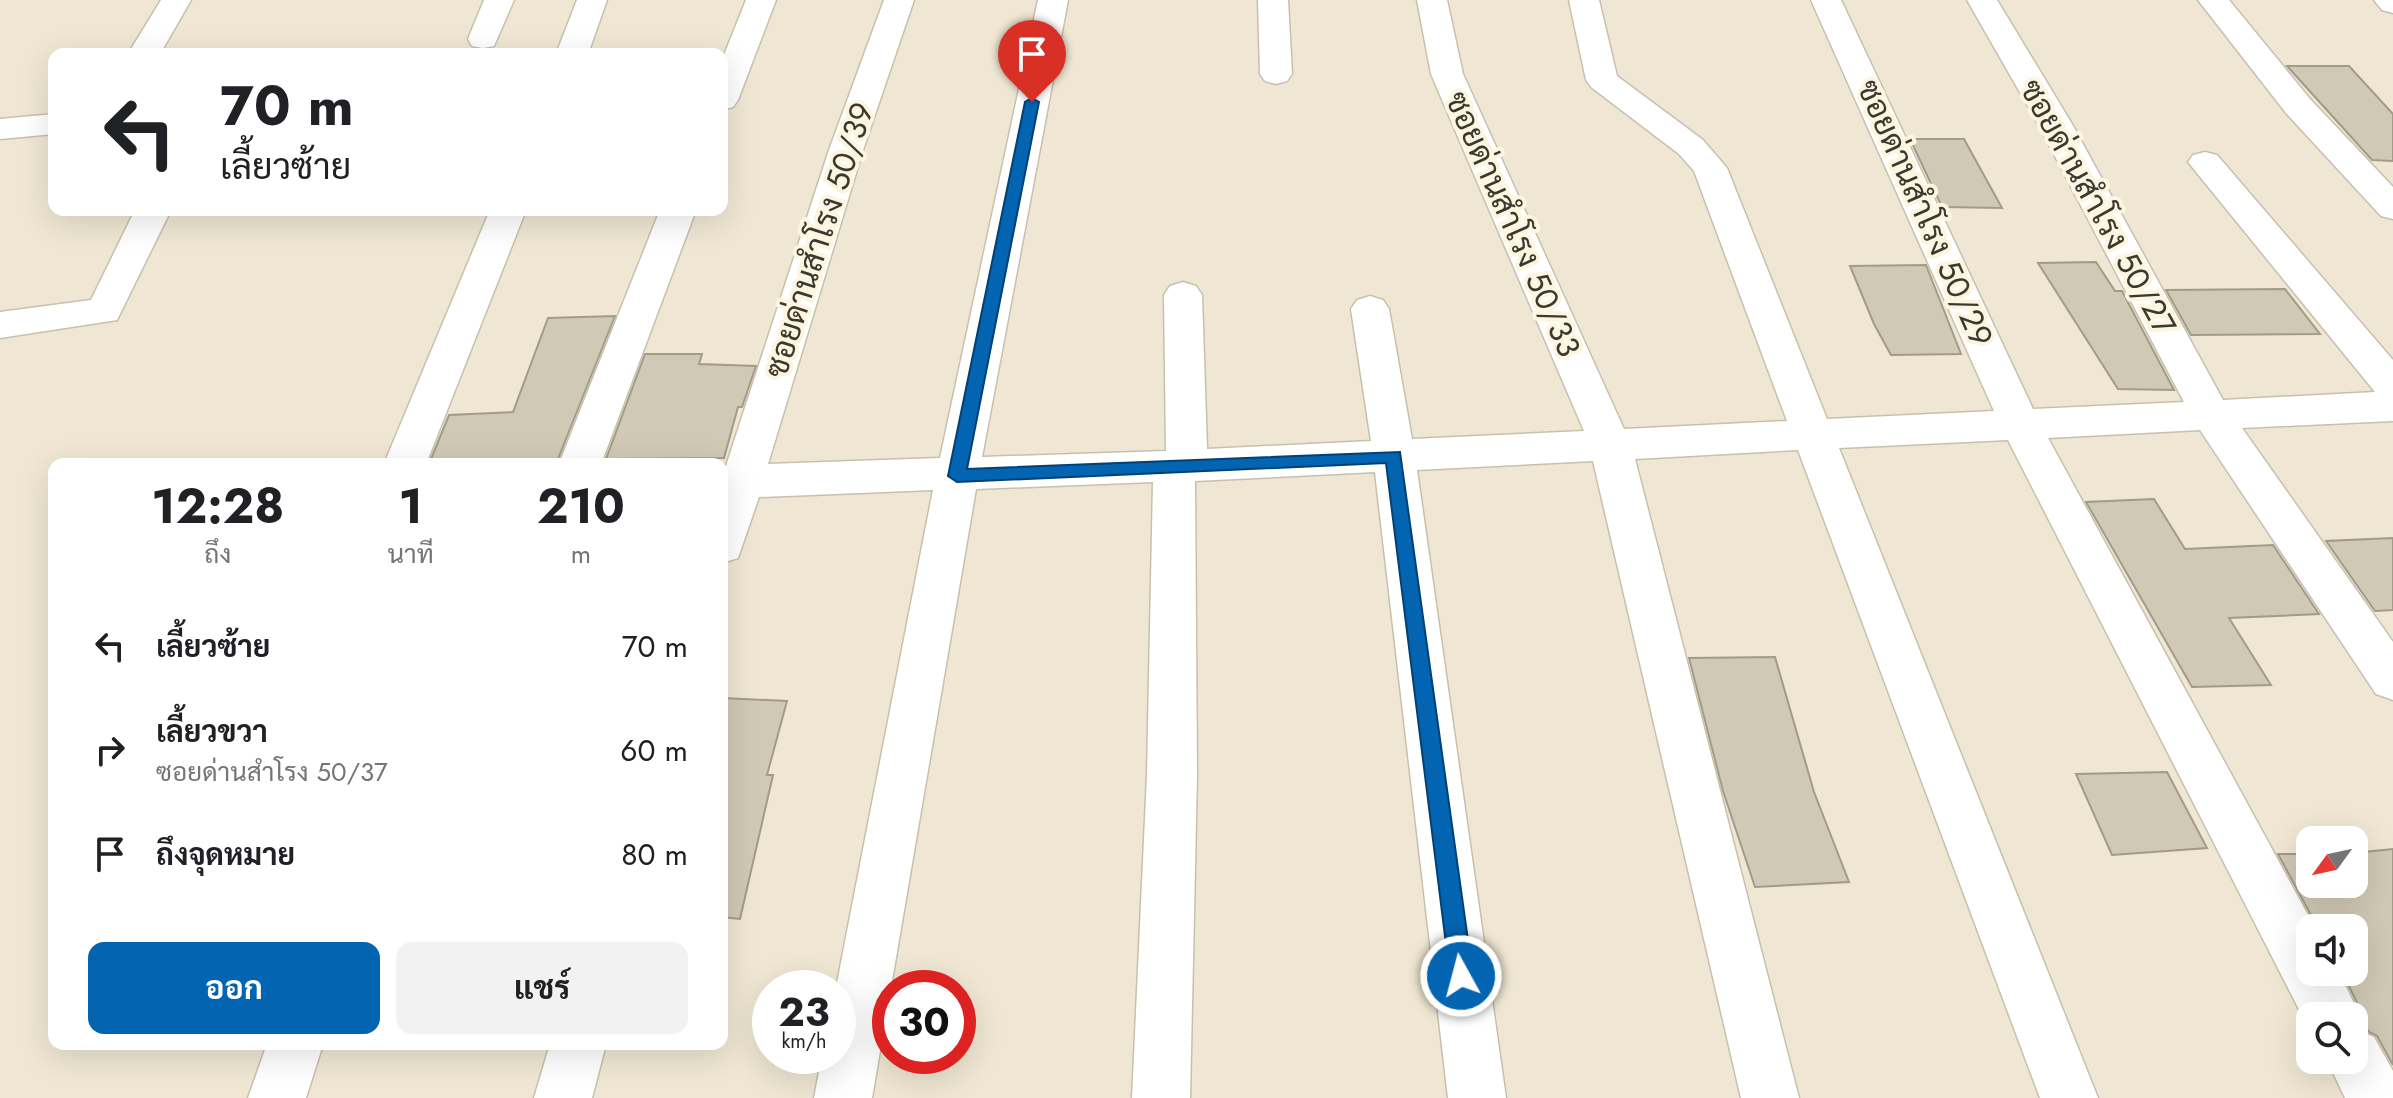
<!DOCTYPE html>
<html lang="th">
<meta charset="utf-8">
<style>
:root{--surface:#fff;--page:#f2f2f2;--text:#202124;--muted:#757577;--accent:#0364b1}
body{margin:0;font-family:Jost,Sarabun,sans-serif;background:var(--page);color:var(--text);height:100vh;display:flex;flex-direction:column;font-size:30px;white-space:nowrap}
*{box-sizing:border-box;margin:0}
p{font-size:26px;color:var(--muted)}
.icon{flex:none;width:44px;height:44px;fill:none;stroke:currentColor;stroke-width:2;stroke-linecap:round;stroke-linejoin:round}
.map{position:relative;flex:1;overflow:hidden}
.panel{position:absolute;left:48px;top:458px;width:680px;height:592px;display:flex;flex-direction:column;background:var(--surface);border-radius:16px;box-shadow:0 8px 32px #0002}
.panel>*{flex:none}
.hud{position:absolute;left:48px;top:48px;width:680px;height:168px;border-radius:16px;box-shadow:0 8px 32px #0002;background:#fff;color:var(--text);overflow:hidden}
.needle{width:52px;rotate:237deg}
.fabs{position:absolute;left:2296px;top:826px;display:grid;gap:16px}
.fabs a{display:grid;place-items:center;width:72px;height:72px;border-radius:16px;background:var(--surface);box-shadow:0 8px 32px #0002;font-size:40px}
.speed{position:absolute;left:752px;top:970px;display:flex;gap:16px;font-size:40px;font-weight:700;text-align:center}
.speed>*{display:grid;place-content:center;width:104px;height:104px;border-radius:50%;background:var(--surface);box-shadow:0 8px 32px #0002;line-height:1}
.speed small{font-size:20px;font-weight:400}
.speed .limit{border:12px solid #d22;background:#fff;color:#111}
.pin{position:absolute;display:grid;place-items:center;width:68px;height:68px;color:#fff;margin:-82px -34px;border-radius:50% 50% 50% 0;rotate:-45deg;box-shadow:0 0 8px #0007}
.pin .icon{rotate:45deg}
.me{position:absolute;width:88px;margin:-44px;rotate:353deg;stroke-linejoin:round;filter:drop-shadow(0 0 6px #0008)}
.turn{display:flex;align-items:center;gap:28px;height:168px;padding:0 40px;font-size:36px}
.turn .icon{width:104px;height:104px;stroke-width:2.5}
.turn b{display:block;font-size:56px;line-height:68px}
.eta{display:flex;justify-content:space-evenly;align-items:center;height:136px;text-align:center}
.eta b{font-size:48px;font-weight:700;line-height:56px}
.primary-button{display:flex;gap:16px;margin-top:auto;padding:16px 40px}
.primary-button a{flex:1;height:92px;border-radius:16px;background:var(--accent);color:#fff;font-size:32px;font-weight:700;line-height:92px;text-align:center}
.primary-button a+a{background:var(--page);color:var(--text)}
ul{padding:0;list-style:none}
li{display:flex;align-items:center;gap:24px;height:104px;padding:0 40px}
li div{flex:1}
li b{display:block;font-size:30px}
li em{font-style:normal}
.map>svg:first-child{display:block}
</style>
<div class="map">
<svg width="2393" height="1098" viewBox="0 0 2393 1098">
<rect width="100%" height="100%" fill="#efe7d3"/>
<path fill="#d0c9b5" stroke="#a29b88" stroke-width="2" d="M2287 66H2349L2393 114V161L2372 160Z
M1910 139H1964L2002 208 1942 207Z
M2096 262 2115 291H2122L2174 390 2118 389 2038 263Z
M1926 265 1961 354 1891 355 1874 324 1850 266Z
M2285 289 2320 334 2191 335 2166 290Z
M615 316 556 464H429L449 415 513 412 548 318Z
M645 354H702L699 364 756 366 742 407H738L724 458 606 459Z
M2154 499 2185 549 2273 545 2319 614 2229 618 2271 685 2192 687 2086 502Z
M2393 538V610L2375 611 2326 541Z
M1775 657 1814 792 1849 882 1755 887 1723 791 1689 658Z
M722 698 787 701 767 775H773L740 919 722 917Z
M2167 772 2207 848 2112 855 2076 774Z
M2393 849V1065L2377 1036 2369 1032 2362 1020 2363 1015 2342 972H2354V928H2318L2278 854H2310V884H2354V853Z"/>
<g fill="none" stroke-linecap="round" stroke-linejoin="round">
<defs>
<path id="minor" d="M161 0H191L160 54H128Z
M484 0H514L494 46 483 48 472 46 468 39Z
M577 0H607L588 54H556Z
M746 0H776L738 100 733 107 722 110V60Z
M884 0H914L863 150 768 464 940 458 1038 0H1068L982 457 1166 451 1164 295 1170 286 1183 282 1196 286 1202 295 1207 449 1371 441 1351 309 1357 300 1370 296 1383 300 1389 309 1412 439 1584 431 1431 74 1417 0H1447L1463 74 1624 429 1787 421 1694 171 1679 154 1591 87 1586 80 1569 0H1599L1617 76 1703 140 1727 168 1827 419 1994 411 1811 0H1841L2033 409 2184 402 2038 124 1967 0H1997L2072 124 2223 400 2375 392 2188 162 2193 155 2205 152 2217 155 2393 360V421L2242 428 2393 642V700L2376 694 2200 430 2048 438 2315 928H2310V972H2339L2360 1016 2355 1029 2374 1037 2393 1071V1098H2345L2327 1060H2354V1016H2310V1031L2008 440 1839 448 2098 1098H2040L1798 450 1635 459 1799 1098H1741L1593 461 1417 470 1506 1098H1448L1375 472 1195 481 1197 775 1190 1098H1132L1147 775 1153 482 976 489 872 1098H814L822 1056H838V988H836L933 490 759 497 738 558 722 563V466H726L829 150Z
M1258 0H1288L1292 74 1287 81 1276 84 1265 81 1260 74Z
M2198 0H2229L2310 99 2393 187V219L2381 216 2286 113Z
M2374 0H2393V13L2382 10Z
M54 114V134L0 139V119Z
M135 210H171L117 320 0 338V312L91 300Z
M490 210H526L426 464H384Z
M660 210H696L601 464H559Z
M267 1044H323L306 1098H248Z
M550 1044H606L592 1098H534Z"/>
</defs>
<use href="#minor" stroke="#c7c0ac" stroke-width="3"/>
<use href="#minor" fill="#fff" fill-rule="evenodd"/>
</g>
<path fill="#0364b1" stroke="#024173" stroke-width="2" d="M1032 98 1039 102 967 469 1400 452 1473 976 1469 984 1461 987 1453 984 1450 976 1386 463 957 482 948 476 1025 102Z"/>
<g text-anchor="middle" stroke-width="8" stroke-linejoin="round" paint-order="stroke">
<g font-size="32" fill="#3b3830" stroke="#fcf5e0">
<text transform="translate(2098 207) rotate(61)" y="11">ซอยด่านสำโรง 50/27</text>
<text transform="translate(1925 213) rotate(66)" y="11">ซอยด่านสำโรง 50/29</text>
<text transform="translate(1513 224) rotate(66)" y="11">ซอยด่านสำโรง 50/33</text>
<text transform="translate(819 240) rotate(-72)" y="11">ซอยด่านสำโรง 50/39</text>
</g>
</g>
</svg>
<div class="fabs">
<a><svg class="needle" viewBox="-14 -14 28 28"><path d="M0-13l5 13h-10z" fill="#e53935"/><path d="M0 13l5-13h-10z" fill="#757577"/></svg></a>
<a><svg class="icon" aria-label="sound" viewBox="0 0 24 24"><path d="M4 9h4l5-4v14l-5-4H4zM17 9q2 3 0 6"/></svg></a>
<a><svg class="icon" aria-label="search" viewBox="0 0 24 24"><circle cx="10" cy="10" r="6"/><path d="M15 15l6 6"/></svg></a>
</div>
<div class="speed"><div>23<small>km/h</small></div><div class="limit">30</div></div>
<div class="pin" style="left:1032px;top:102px;background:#d93025"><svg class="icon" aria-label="arrive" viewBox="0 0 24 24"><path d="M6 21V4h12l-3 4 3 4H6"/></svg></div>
<svg class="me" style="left:1461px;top:976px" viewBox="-20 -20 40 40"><circle r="17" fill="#0364b1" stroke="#fff" stroke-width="3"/><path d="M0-11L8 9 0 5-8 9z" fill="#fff"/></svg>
<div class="hud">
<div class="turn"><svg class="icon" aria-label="left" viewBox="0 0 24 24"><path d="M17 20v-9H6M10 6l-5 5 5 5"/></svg><div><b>70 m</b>เลี้ยวซ้าย</div></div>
</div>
<section class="panel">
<div class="eta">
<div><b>12:28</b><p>ถึง</p></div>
<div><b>1</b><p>นาที</p></div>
<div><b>210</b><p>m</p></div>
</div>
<ul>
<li><svg class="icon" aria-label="left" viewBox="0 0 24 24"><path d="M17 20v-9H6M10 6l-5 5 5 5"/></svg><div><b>เลี้ยวซ้าย</b></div><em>70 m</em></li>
<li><svg class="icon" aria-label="right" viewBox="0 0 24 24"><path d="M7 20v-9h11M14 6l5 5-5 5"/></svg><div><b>เลี้ยวขวา</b><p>ซอยด่านสำโรง 50/37</p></div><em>60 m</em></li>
<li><svg class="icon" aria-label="arrive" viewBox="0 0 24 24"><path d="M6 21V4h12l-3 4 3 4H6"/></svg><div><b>ถึงจุดหมาย</b></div><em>80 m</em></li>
</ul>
<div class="primary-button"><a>ออก</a><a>แชร์</a></div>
</section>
</div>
